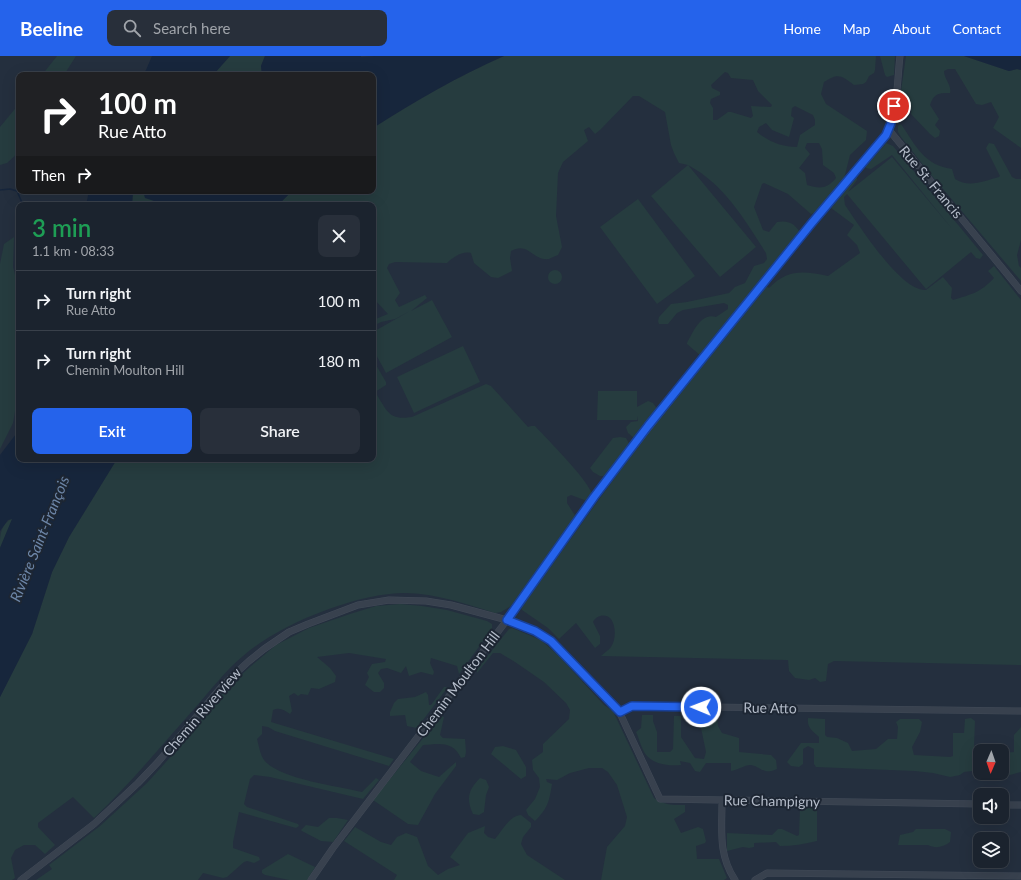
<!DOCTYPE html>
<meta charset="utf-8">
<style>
:root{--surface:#1b232e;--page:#282f3a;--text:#f1f3f6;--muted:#a0a4aa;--line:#39404a;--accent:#2563eb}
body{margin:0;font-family:Lato,sans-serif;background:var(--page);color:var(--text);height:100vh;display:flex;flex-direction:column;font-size:15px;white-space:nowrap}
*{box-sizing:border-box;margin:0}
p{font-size:13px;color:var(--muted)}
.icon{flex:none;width:22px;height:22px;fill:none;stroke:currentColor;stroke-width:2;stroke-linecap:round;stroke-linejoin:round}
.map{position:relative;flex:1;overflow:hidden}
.panel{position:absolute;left:16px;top:146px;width:360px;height:260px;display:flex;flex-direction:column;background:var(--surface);border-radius:8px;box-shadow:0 4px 16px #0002,0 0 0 1px var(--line)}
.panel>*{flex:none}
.hud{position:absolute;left:16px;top:16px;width:360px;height:122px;border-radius:8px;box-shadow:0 4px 16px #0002,0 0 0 1px var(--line);background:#202124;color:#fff;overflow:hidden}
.needle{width:26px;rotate:182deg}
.fabs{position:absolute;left:973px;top:688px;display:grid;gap:8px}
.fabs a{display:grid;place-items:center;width:36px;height:36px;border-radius:8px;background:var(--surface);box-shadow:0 4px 16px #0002,0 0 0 1px var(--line);font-size:20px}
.pin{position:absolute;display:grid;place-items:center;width:34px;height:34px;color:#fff;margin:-17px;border:2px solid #fff;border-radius:50%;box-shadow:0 1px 4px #0007}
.me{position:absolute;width:44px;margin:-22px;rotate:271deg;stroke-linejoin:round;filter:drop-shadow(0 0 3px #0008)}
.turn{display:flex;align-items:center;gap:14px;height:84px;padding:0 16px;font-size:18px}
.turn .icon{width:52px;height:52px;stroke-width:2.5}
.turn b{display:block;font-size:28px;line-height:34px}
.then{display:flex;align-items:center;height:38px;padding:0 16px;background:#0003;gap:8px;font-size:15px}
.round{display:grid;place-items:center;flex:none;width:42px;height:42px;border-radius:8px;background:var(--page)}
.summary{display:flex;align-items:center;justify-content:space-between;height:68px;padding:0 16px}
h1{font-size:24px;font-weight:600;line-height:30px;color:#1e9e55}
.primary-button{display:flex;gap:8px;margin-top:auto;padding:8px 16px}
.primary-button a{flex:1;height:46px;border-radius:8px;background:var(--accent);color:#fff;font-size:16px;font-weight:600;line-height:46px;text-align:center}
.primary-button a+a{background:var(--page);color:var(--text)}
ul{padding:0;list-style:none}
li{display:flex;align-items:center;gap:12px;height:60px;padding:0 16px;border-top:1px solid var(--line)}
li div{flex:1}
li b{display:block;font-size:15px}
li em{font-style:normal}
header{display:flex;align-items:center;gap:24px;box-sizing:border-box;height:56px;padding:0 20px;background:var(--accent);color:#fff}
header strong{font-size:19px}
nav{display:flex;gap:22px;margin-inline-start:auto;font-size:14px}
.search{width:280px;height:36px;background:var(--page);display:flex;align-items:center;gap:10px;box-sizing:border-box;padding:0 14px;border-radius:8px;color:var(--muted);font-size:15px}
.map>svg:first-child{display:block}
</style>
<header>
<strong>Beeline</strong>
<div class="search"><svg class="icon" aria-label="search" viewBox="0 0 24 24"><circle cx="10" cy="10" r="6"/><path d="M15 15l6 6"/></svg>Search here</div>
<nav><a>Home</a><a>Map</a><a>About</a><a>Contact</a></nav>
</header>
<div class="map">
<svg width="1021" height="824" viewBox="0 0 1021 824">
<rect width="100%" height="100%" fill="#242f3e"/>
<path fill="#263c3f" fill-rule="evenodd" d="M57 0H76L64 19H42Z
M230 0H265L261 10 262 19H213Z
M504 0H876L875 14 874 17 869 20 866 26 863 28 854 29C841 19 838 17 824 26L821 38 826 48 867 75 866 84 850 99 844 123 815 157 811 158 788 138 764 127 762 128 754 151 763 174 769 176 777 166C788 164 794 167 800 176L701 300 687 288V287C693 276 701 256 716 261L728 253V249L724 247 683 254 677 257 668 268H659L658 265 659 261 671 248 687 246 729 237 735 231 745 227 754 210 764 207 767 203 766 197C745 164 724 128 688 109L756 191 720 221 651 140 688 109 679 107 674 97 671 89 665 56 639 40H633L600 74 595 78 589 71 584 74 588 85 563 106 558 117 556 160 562 191 558 199C555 200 551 202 549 203 532 205 529 185 511 195L510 202 512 215 498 222 491 221 474 207 471 197C462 195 453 201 447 207L395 206 389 208 387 212 400 237 395 244 399 251 425 239 427 242 411 255 432 244 452 281 386 317 373 293V276L410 255 395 263 381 266 373 270V264L388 258 373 242V149H278L292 135H373V72C415 45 458 20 504 0ZM725 16 728 17 731 22 753 24 758 35 772 49 771 51 751 50 753 60 751 62 731 56H728L717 64H713V52L710 47 711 43 720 39V36L712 32 711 29ZM795 50 813 59 815 64V69L800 79 797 91C782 91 769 86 757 76L759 71 766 67 772 74 789 81 794 62 791 60 792 52ZM807 87H819L822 93 823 109 834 117 836 122C827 133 820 133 807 129L805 117 799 112 810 98 805 92Z
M880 0H895L894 19 887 21 885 19Z
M906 0H964L1009 15 1017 13 1021 14V92L993 72 999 61 991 46 982 49 976 48 955 13H948L944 15C944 23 952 29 950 37 939 37 934 37 930 49L939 63 935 69 940 75 939 80 935 82 930 78 911 58C912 46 911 41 901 35Z
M19 48V96L7 107 0 109V71Z
M901 68C916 90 924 109 952 113L955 123C969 132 984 125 999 121L1000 120 986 92 989 87 994 88 1012 121 1016 123H1021V184L1017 199 1019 210 1021 212V225L932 120 901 81 898 76V70Z
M886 87 893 90 983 199 980 203 976 202 971 196 926 233 847 138 844 141 845 149C859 169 901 236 926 234L943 221 952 232 951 242 953 244C972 238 980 237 994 222L988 215 994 210 1021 244V609L834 605 828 608 826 625 820 626 815 622 809 624 795 622 789 615 788 604 601 600C604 597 609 594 611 591 616 584 616 570 611 563 606 557 596 559 593 566L600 580V588L595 592 576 567 559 583 548 572 522 554 521 552 605 435 651 373V372L766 230 769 232C788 213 803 215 828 220L860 197 857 189 847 179 854 169 831 152 857 119V124L848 136 892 101 953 174 892 99 871 113 866 112V110Z
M133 135H143V137L154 145H176L175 149H132Z
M638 143 695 220 657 248 600 171Z
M14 181 13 211 18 230 19 245V287L16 296V302L19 312V339L17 344 13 367 0 393V208L4 188Z
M548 221a7 7 0 1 1 14 0a7 7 0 1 1-14 0Z
M463 290 480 326 414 357 397 321Z
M373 304 386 326V329L375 336C387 354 388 365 412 361L486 328 491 330 528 371 531 370H535C548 384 588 424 592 438L587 445 571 439 567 441V447L576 461 511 550 501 556 495 557C466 548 438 538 407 537 359 536 279 568 243 600 225 615 210 635 194 653 161 690 130 728 94 762L73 741 38 767V771L55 789 45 798 35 789H24L15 794 11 802 15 822 12 824H0V641L32 578 52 516 69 481 117 403H373Z
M598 335H637V351L648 345 653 347 658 354 635 383 628 377 626 371 631 366 638 365 637 360V364H597Z
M620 381 626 382 630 389 606 420H600L593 416 590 412 613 382Z
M13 462 0 492C0 480 0 468 13 462Z
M400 548 422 550 447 554 487 565 492 568V573L459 618 457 610 431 602 430 607 434 616 433 619 421 616 409 620 406 610 401 617 387 612 381 613 378 617 384 627V632L380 636H374L365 629 369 621 367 617 372 608 385 606 386 603 349 597 317 601 330 612 336 620 335 626 319 633 311 632 308 639 301 638 298 640 294 637 289 640 292 655 290 658C284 654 280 651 273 654L271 666 394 703 389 710 275 675 268 671 262 670V678L257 683C259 690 260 698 264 704 279 723 337 730 362 736L376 722 379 724 363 743 270 721 254 719 250 723 244 748 247 751 298 768 299 770 296 772 239 756 233 786V792L259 801 260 804 254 807 247 805 244 806 227 821 223 822 203 817 198 824H36L52 813 49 809 100 770 147 727 175 696 226 633 251 610 276 589 309 572 350 558 376 550Z
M512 572 541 584 559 600 604 649 613 655 654 742C663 749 673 749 685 749V756L674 763 681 777 698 771 703 773 706 785 705 787 696 790 697 803H719L727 822 724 824H601L607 791 625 770 627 761 617 729 608 716 602 712H589L570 717 557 724 546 723 547 726 552 728C549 746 548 752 535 765L528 759 526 754 535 743 540 731 539 722 533 714 532 704 543 696V688L569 663 570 654 566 647 544 626 515 606 500 597H493L477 617V613L509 573Z
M444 631H448L417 672 407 670 405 659 390 660V656L394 647 398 643 415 641 426 636 428 639 429 649H431Z
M642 659H653V665L657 676V696H670L673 693 674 660H681V681L695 702 704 703 706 696 701 672 705 661H717L718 670 722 677 739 682V696L771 699 776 704 777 713C763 720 759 709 750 709 745 709 737 714 731 715V707H706L700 716 695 715 690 707 680 705 681 709C670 710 655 709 647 700 642 695 639 682 636 676L641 672Z
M441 660 444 661 440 679 443 682 465 683 466 696 465 701 461 702C453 684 438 688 423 689L410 706 421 715 439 721 456 706V710L435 738 418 769 408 768 373 744Z
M808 662 825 663V679L827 681 837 682 848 687 852 695 876 693 888 683H897L898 671 896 666 900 663H919L922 666 920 676 912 691 914 699 950 701 953 700V677H964L965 663 971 662 975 665 974 691 980 696V714L964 716 960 719 950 721 933 717 915 715 816 711 814 708V693L808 690 803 693V708L799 711 791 710 787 706 801 687H819V681C812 674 807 672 808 662Z
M1021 671V716L1010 719 1002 716V697L1014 696V679Z
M503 690 516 694 526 711V720L521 723 491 698 495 691Z
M480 722 486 724 489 731 486 739 484 756 479 759 473 758C466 743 468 734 480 722Z
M800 752H817V785C805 788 792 790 780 790L776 786 754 787V791L749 792 743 791 727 795V777L772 779 778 773H782L797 780 799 779Z
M521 759 531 767V771L523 781 521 788 527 799 565 824H394L397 819 344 785 355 771 381 786 391 789 397 781 406 777 417 781 428 810 438 819 448 813 460 809 450 801 468 777 485 770 484 777 488 781 495 783C503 774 509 760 521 759Z
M329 762H337L348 764 333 786 321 785 302 775 301 774 306 769 318 771Z
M916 773H945L951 776 950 786C943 791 936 793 928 789H898L900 779 913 776Z
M288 798 315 811 314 813 307 824H289L265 819 262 817V814Z"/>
<path fill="#17263c" d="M152 0H230L213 19H141L146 14Z
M265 0H361V1L375 0H504C458 20 415 45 373 72V19H262L261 10Z
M964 0H1021V14L1017 13 1009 15Z
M89 135H133L132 149H86Z
M143 135 164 136 292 135 278 149H175L176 145H154L145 142Z
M19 374V403H117L69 481 52 516 32 578 0 641V492L12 463 8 464 0 475V399Z"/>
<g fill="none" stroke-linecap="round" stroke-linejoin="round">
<path stroke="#17263c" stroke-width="1.5" d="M0 134 10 133 17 135 23 149"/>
<defs>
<path id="minor" d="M889 74 1021 235
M620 656 632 650H637L1021 655
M722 745C722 774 718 798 735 824
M1002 749H1021
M21 824 94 768 138 727 158 706 224 628 249 605 264 593 289 576 308 568 358 549 389 544 426 545 451 549 507 564 535 575 551 585 618 653 660 743 980 748
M311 824 333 792 507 564 594 441 762 228 836 137 886 79C898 56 897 25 900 0
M755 824 767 817 1021 820"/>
</defs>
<use href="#minor" stroke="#414a57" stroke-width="7"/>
<use href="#minor" stroke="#38414e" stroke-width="6"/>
</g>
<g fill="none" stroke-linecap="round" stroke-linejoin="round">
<defs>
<path id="route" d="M701 651 632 650 620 656 551 585 535 575 507 564 594 441 648 370 811 168 886 79 891 67 894 50"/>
</defs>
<use href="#route" stroke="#184099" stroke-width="10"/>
<use href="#route" stroke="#2563eb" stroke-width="7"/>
</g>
<g text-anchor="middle" stroke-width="4" stroke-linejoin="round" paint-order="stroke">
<g font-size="14" fill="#b4bcc9" stroke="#1d2633">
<text transform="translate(931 126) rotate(50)" y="5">Rue St. Francis</text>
<text transform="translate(458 628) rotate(-53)" y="5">Chemin Moulton Hill</text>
<text transform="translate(770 652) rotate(1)" y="5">Rue Atto</text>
<text transform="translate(202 656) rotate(-49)" y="5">Chemin Riverview</text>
<text transform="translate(772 745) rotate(1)" y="5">Rue Champigny</text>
</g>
<g font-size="15" font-style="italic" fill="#6d86a8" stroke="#1d2633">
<text transform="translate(40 483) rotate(-68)" y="5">Rivière Saint-François</text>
</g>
</g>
</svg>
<div class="fabs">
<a><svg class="needle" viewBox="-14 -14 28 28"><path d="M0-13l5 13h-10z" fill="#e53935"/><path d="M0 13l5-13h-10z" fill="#a0a4aa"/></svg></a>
<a><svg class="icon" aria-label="sound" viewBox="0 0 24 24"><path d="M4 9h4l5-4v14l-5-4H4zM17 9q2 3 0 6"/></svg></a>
<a><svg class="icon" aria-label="layers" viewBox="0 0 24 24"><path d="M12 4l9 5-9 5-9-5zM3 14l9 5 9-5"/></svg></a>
</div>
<div class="pin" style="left:894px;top:50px;background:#d93025"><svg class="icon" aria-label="arrive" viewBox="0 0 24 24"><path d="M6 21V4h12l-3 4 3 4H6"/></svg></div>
<svg class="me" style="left:701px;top:651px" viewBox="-20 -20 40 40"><circle r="17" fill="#2563eb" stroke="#fff" stroke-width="3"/><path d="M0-11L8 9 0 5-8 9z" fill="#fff"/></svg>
<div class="hud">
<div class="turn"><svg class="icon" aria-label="right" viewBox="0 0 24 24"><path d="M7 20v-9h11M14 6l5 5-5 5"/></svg><div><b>100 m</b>Rue Atto</div></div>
<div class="then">Then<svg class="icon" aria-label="right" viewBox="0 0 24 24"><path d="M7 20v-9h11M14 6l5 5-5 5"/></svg></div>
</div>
<section class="panel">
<div class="summary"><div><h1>3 min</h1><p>1.1 km · 08:33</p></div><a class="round"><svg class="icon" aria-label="close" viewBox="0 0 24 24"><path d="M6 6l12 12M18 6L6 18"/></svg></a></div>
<ul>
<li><svg class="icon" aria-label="right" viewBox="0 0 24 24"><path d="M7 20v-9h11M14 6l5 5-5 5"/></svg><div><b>Turn right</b><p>Rue Atto</p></div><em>100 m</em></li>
<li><svg class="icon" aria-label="right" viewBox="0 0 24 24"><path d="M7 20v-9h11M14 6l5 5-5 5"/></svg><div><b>Turn right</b><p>Chemin Moulton Hill</p></div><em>180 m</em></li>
</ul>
<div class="primary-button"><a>Exit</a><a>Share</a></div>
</section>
</div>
